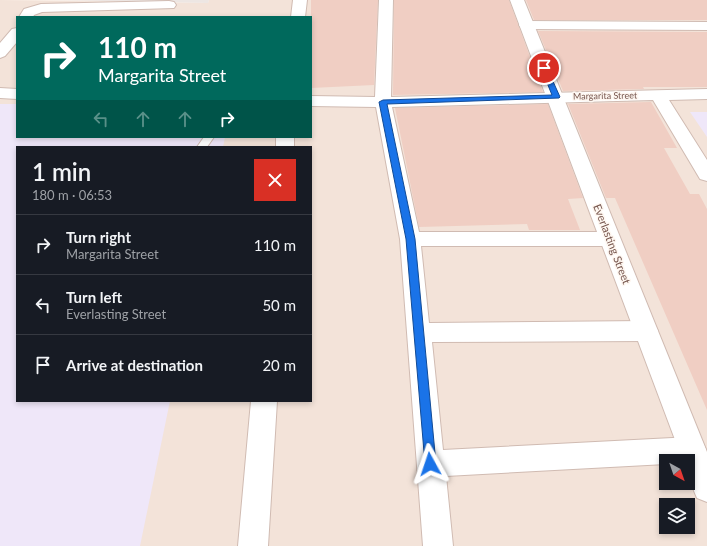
<!DOCTYPE html>
<meta charset="utf-8">
<style>
:root{--surface:#171b24;--page:#242831;--text:#f1f3f6;--muted:#9ea1a6;--line:#363941}
body{margin:0;font-family:Lato,sans-serif;background:var(--page);color:var(--text);height:100vh;display:flex;flex-direction:column;font-size:15px;white-space:nowrap}
*{box-sizing:border-box;margin:0}
p{font-size:13px;color:var(--muted)}
.icon{flex:none;width:22px;height:22px;fill:none;stroke:currentColor;stroke-width:2;stroke-linecap:round;stroke-linejoin:round}
.map{position:relative;flex:1;overflow:hidden}
.sheet{position:absolute;left:16px;top:146px;width:296px;height:256px;display:flex;flex-direction:column;background:var(--surface);border-radius:0px;box-shadow:0 2px 6px #0003}
.sheet>*{flex:none}
.top-card{position:absolute;left:16px;top:16px;width:296px;height:122px;border-radius:0px;box-shadow:0 2px 6px #0003;background:#00695c;color:#fff;overflow:hidden}
.needle{width:26px;rotate:140deg}
.fabs{position:absolute;left:659px;top:454px;display:grid;gap:8px}
.fabs a{display:grid;place-items:center;width:36px;height:36px;border-radius:0px;background:var(--surface);box-shadow:0 2px 6px #0003;font-size:20px}
.pin{position:absolute;display:grid;place-items:center;width:34px;height:34px;color:#fff;margin:-17px;border:2px solid #fff;border-radius:50%;box-shadow:0 1px 4px #0007}
.me{position:absolute;width:44px;margin:-22px;rotate:355deg;stroke-linejoin:round;filter:drop-shadow(0 0 3px #0008)}
.turn{display:flex;align-items:center;gap:14px;height:84px;padding:0 16px;font-size:18px}
.turn .icon{width:52px;height:52px;stroke-width:2.5}
.turn b{display:block;font-size:28px;line-height:34px}
.lanes{display:flex;align-items:center;height:38px;padding:0 16px;background:#0003;justify-content:center;gap:20px;direction:ltr}
.lanes .off{opacity:.35}
.round{display:grid;place-items:center;flex:none;width:42px;height:42px;border-radius:0px;background:var(--page)}
.summary{display:flex;align-items:center;justify-content:space-between;height:68px;padding:0 16px}
h1{font-size:24px;font-weight:600;line-height:30px}
ul{padding:0;list-style:none}
li{display:flex;align-items:center;gap:12px;height:60px;padding:0 16px;border-top:1px solid var(--line)}
li div{flex:1}
li b{display:block;font-size:15px}
li em{font-style:normal}
.map>svg:first-child{display:block}
</style>
<div class="map">
<svg width="707" height="546" viewBox="0 0 707 546">
<rect width="100%" height="100%" fill="#fcf2ea"/>
<path fill="#f3e3d9" fill-rule="evenodd" d="M0 0 208 3 209 0H707V546H0ZM17 17H311V137H17ZM17 147H311V401H17ZM666 461H688V483H666ZM666 505H688V527H666Z"/>
<path fill="#ede6e3" d="M52 0H209L208 3Z"/>
<path fill="#efe7f9" d="M0 104H17V137H225L223 147H17V401H170L140 546H0Z
M690 112H707V137Z"/>
<path fill="#f0cec3" d="M311 0H378L374 85 311 88Z
M394 0H509L543 92 393 95Z
M526 0H707V20H534Z
M538 31 707 32V87H643L644 89 563 91Z
M651 102 677 148H664L690 194H699L707 209V410L615 198H606L568 104Z
M548 104 583 198 568 199 580 230H529L527 224 419 227 395 108Z"/>
<g fill="none" stroke-linecap="round" stroke-linejoin="round">
<defs>
<path id="service" d="M204 137H214L207 147H197Z"/>
<path id="minor" d="M293 0H307L305 17H291Z
M379 0H393L391 97 707 89V99L669 100 707 160V181L700 179 653 100 392 107 419 232H610L617 234 620 239 617 244 610 246H421L429 323 646 321 654 324 658 331 654 338 646 341 432 342 443 450 692 437 702 441 706 450 702 459 688 463V461H666V464L446 476 453 546H423L400 239 376 107 311 106V96L375 97Z
M169 1 174 2 176 5 174 8 42 12 34 15 33 17H19L24 9 41 4Z
M526 21 707 22V30L526 29 521 28 519 25 521 22Z
M17 28V42L5 56 0 58V43L12 29Z
M0 88 17 89V99L0 98Z
M276 137H294V147H276Z
M251 401H277L268 546H238Z"/>
<path id="tertiary" d="M510 0H524L707 452V502L697 498C691 484 688 476 688 461H683Z"/>
</defs>
<use href="#service" stroke="#d0bbb2" stroke-width="2"/>
<use href="#minor" stroke="#d0bbb2" stroke-width="2"/>
<use href="#tertiary" stroke="#d0bbb2" stroke-width="2"/>
<use href="#service" fill="#fff" fill-rule="evenodd"/>
<use href="#minor" fill="#fff" fill-rule="evenodd"/>
<use href="#tertiary" fill="#fff" fill-rule="evenodd"/>
</g>
<path fill="#1a73e8" stroke="#114b97" d="M544 66 547 68 560 97 559 98 387 104 415 239 436 464 434 468 430 469 426 468 425 464 406 239 379 102 383 100 552 95 541 68Z"/>
<g text-anchor="middle" stroke-width="3" stroke-linejoin="round" paint-order="stroke">
<g font-size="9" fill="#76564e" stroke="#fef7f1">
<text transform="translate(605 96) rotate(-1)" y="3">Margarita Street</text>
</g>
<g font-size="11" fill="#76564e" stroke="#fef7f1">
<text transform="translate(612 244) rotate(69)" y="4">Everlasting Street</text>
</g>
</g>
</svg>
<div class="fabs">
<a><svg class="needle" viewBox="-14 -14 28 28"><path d="M0-13l5 13h-10z" fill="#e53935"/><path d="M0 13l5-13h-10z" fill="#9ea1a6"/></svg></a>
<a><svg class="icon" aria-label="layers" viewBox="0 0 24 24"><path d="M12 4l9 5-9 5-9-5zM3 14l9 5 9-5"/></svg></a>
</div>
<div class="pin" style="left:544px;top:68px;background:#d93025"><svg class="icon" aria-label="arrive" viewBox="0 0 24 24"><path d="M6 21V4h12l-3 4 3 4H6"/></svg></div>
<svg class="me" style="left:430px;top:464px" viewBox="-20 -20 40 40"><path d="M0-17L14 15 0 8-14 15z" fill="#1a73e8" stroke="#fff" stroke-width="4"/></svg>
<div class="top-card">
<div class="turn"><svg class="icon" aria-label="right" viewBox="0 0 24 24"><path d="M7 20v-9h11M14 6l5 5-5 5"/></svg><div><b>110 m</b>Margarita Street</div></div>
<div class="lanes"><svg class="icon off" aria-label="left" viewBox="0 0 24 24"><path d="M17 20v-9H6M10 6l-5 5 5 5"/></svg><svg class="icon off" aria-label="ahead" viewBox="0 0 24 24"><path d="M12 20V5M6 11l6-6 6 6"/></svg><svg class="icon off" aria-label="ahead" viewBox="0 0 24 24"><path d="M12 20V5M6 11l6-6 6 6"/></svg><svg class="icon" aria-label="right" viewBox="0 0 24 24"><path d="M7 20v-9h11M14 6l5 5-5 5"/></svg></div>
</div>
<section class="sheet">
<div class="summary"><div><h1>1 min</h1><p>180 m · 06:53</p></div><a class="round" style="background:#d93025;color:#fff"><svg class="icon" aria-label="close" viewBox="0 0 24 24"><path d="M6 6l12 12M18 6L6 18"/></svg></a></div>
<ul>
<li><svg class="icon" aria-label="right" viewBox="0 0 24 24"><path d="M7 20v-9h11M14 6l5 5-5 5"/></svg><div><b>Turn right</b><p>Margarita Street</p></div><em>110 m</em></li>
<li><svg class="icon" aria-label="left" viewBox="0 0 24 24"><path d="M17 20v-9H6M10 6l-5 5 5 5"/></svg><div><b>Turn left</b><p>Everlasting Street</p></div><em>50 m</em></li>
<li><svg class="icon" aria-label="arrive" viewBox="0 0 24 24"><path d="M6 21V4h12l-3 4 3 4H6"/></svg><div><b>Arrive at destination</b></div><em>20 m</em></li>
</ul>
</section>
</div>
